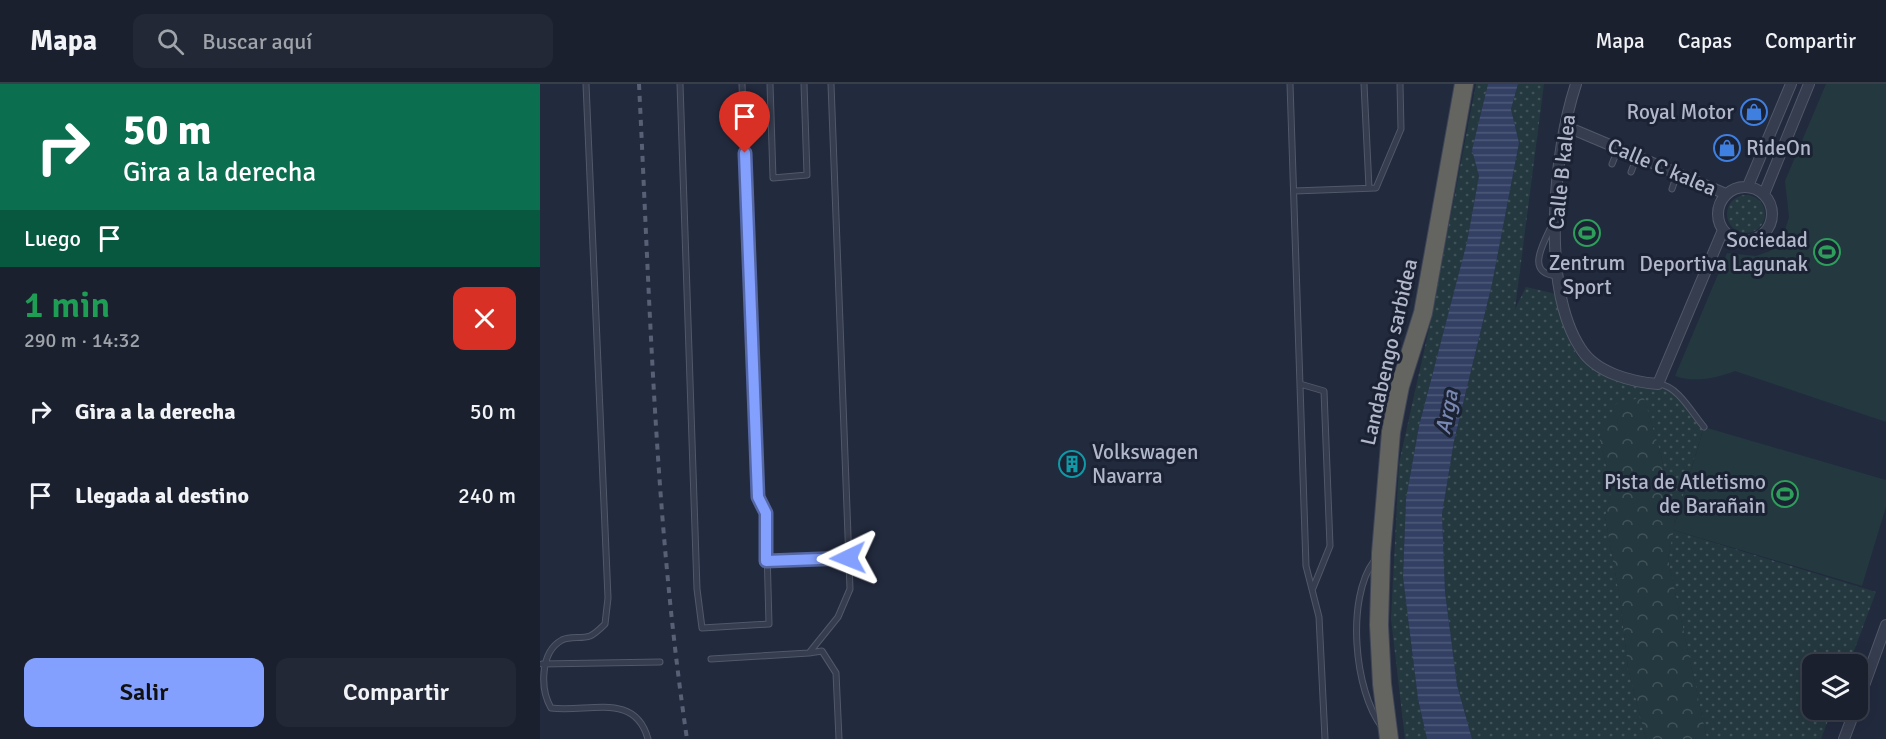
<!DOCTYPE html>
<html lang="es">
<meta charset="utf-8">
<style>
:root{--surface:#1a202e;--page:#232836;--text:#f1f3f6;--muted:#9fa3aa;--line:#383e4a;--accent:#83a0fe}
body{margin:0;font-family:Signika,sans-serif;background:var(--page);color:var(--text);height:100vh;display:flex;flex-direction:column;font-size:22px;white-space:nowrap}
*{box-sizing:border-box;margin:0}
p{font-size:20px;color:var(--muted)}
.icon{flex:none;width:33px;height:33px;fill:none;stroke:currentColor;stroke-width:2;stroke-linecap:round;stroke-linejoin:round}
.map{position:relative;flex:1;overflow:hidden}
.sheet{display:flex;flex-direction:column;background:var(--surface);width:540px}
.sheet>*{flex:none}
.top-card{background:#0b6e4f;color:#fff;overflow:hidden}
.tools{position:absolute;left:1262px;top:570px;display:grid;gap:12px}
.tools a{display:grid;place-items:center;width:66px;height:66px;border-radius:12px;background:var(--surface);box-shadow:0 6px 24px #0002,0 0 0 2px var(--line);font-size:30px}
.pin{position:absolute;display:grid;place-items:center;width:51px;height:51px;color:#fff;margin:-62px -26px;border-radius:50% 50% 50% 0;rotate:-45deg;box-shadow:0 0 6px #0007}
.pin .icon{rotate:45deg}
.me{position:absolute;width:66px;margin:-33px;rotate:268deg;stroke-linejoin:round;filter:drop-shadow(0 0 4px #0008)}
.turn{display:flex;align-items:center;gap:21px;height:126px;padding:0 24px;font-size:27px}
.turn .icon{width:78px;height:78px;stroke-width:2.5}
.turn b{display:block;font-size:42px;line-height:51px}
.then{display:flex;align-items:center;height:57px;padding:0 24px;background:#0003;gap:12px;font-size:22px}
.round{display:grid;place-items:center;flex:none;width:63px;height:63px;border-radius:12px;background:var(--page)}
.head{display:flex;align-items:center;justify-content:space-between;height:102px;padding:0 24px}
h1{font-size:36px;font-weight:600;line-height:45px;color:#1e9e55}
.button{display:flex;gap:12px;margin-top:auto;padding:12px 24px}
.button a{flex:1;height:69px;border-radius:12px;background:var(--accent);color:#111;font-size:24px;font-weight:600;line-height:69px;text-align:center}
.button a+a{background:var(--page);color:var(--text)}
ul{padding:0;list-style:none}
li{display:flex;align-items:center;gap:18px;height:84px;padding:0 24px}
li div{flex:1}
li b{display:block;font-size:22px}
li em{font-style:normal}
header{display:flex;align-items:center;gap:36px;box-sizing:border-box;height:84px;padding:0 30px;background:var(--surface);border-bottom:2px solid var(--line)}
header strong{font-size:28px}
nav{display:flex;gap:33px;margin-inline-start:auto;font-size:21px}
.search{width:420px;height:54px;background:var(--page);display:flex;align-items:center;gap:15px;box-sizing:border-box;padding:0 21px;border-radius:12px;color:var(--muted);font-size:22px}
main{display:flex;flex:1;min-height:0}
.map>svg:first-child{display:block}
</style>
<header>
<strong>Mapa</strong>
<div class="search"><svg class="icon" aria-label="search" viewBox="0 0 24 24"><circle cx="10" cy="10" r="6"/><path d="M15 15l6 6"/></svg>Buscar aquí</div>
<nav><a>Mapa</a><a>Capas</a><a>Compartir</a></nav>
</header>
<main>
<section class="sheet">
<div class="top-card">
<div class="turn"><svg class="icon" aria-label="right" viewBox="0 0 24 24"><path d="M7 20v-9h11M14 6l5 5-5 5"/></svg><div><b>50 m</b>Gira a la derecha</div></div>
<div class="then">Luego<svg class="icon" aria-label="arrive" viewBox="0 0 24 24"><path d="M6 21V4h12l-3 4 3 4H6"/></svg></div>
</div>
<div class="head"><div><h1>1 min</h1><p>290 m · 14:32</p></div><a class="round" style="background:#d93025;color:#fff"><svg class="icon" aria-label="close" viewBox="0 0 24 24"><path d="M6 6l12 12M18 6L6 18"/></svg></a></div>
<ul>
<li><svg class="icon" aria-label="right" viewBox="0 0 24 24"><path d="M7 20v-9h11M14 6l5 5-5 5"/></svg><div><b>Gira a la derecha</b></div><em>50 m</em></li>
<li><svg class="icon" aria-label="arrive" viewBox="0 0 24 24"><path d="M6 21V4h12l-3 4 3 4H6"/></svg><div><b>Llegada al destino</b></div><em>240 m</em></li>
</ul>
<div class="button"><a>Salir</a><a>Compartir</a></div>
</section>
<div class="map">
<svg width="1346" height="655" viewBox="0 0 1346 655">
<defs>
<pattern id="grass-dots" width="8" height="8" patternUnits="userSpaceOnUse" patternTransform="scale(1.5)"><rect width="8" height="8" fill="#24383f"/><path d="M2 2h.1M6 6h.1" fill="none" stroke="#415359" stroke-width="1.8" stroke-linecap="round"/></pattern>
<pattern id="forest-crowns" width="20" height="18" patternUnits="userSpaceOnUse" patternTransform="scale(1.5)"><rect width="20" height="18" fill="#24383f"/><path d="M2 6a3 3 0 1 1 6 0M12 15a3 3 0 1 1 6 0" fill="none" stroke="#415359"/></pattern>
<pattern id="water-rules" width="6" height="5" patternUnits="userSpaceOnUse" patternTransform="scale(1.5)"><rect width="6" height="5" fill="#334064"/><path d="M0 2.5h6" fill="none" stroke="#4e5a79"/></pattern>
</defs>
<rect width="100%" height="100%" fill="#222a3e"/>
<path fill="url(#grass-dots)" d="M936 0H948L932 66 939 92 927 158 879 342 866 415 863 493 878 615 887 655H865L851 535 859 379 890 240Z
M978 0H1004L975 225 986 203 1016 210 1029 256 1038 273 1072 294 1118 300 1138 311 1164 343 1135 439 1121 371 1103 312 1059 353 1072 405 1065 433 1080 515 1088 584 1106 655H932L917 601 905 508 902 430 914 357 952 200 979 59 971 25Z
M1187 130a19 19 0 1 1 38 0a19 19 0 1 1-38 0Z
M1133 446 1336 508 1309 580H1272V626H1292L1281 655H1167L1128 475Z"/>
<path fill="url(#forest-crowns)" d="M1103 311 1121 371 1135 439 1128 475 1167 655H1106L1088 584 1080 515 1065 433 1072 405 1059 353 1076 320 1087 319Z"/>
<path fill="#24383f" d="M1286 0H1346V338L1195 287C1177 294 1154 299 1135 292L1187 169 1216 172 1230 167 1243 153 1249 133 1245 97Z
M1164 343 1346 396V423L1322 502 1133 446Z"/>
<path fill="url(#water-rules)" d="M948 0H978L971 25 979 59 952 200 914 357 902 430 905 508 917 601 932 655H887L878 615 863 493 866 415 879 342 927 158 939 92 932 66Z"/>
<g fill="none" stroke-linecap="round" stroke-linejoin="round">
<defs>
<path id="service" d="M46 0 68 514 65 540C61 544 55 550 50 552 42 555 30 552 22 556 0 568 0 605 11 624 48 629 95 607 108 655
M140 0 157 505 162 544 229 540 226 429 218 413 202 0
M230 0 233 94 267 91 264 0
M750 0 766 482 779 533 785 655
M824 0 829 104
M1072 80 1078 65
M1091 88 1097 73
M1132 105 1137 90
M754 107 836 104 861 45 860 0
M1012 141C1003 160 984 191 1019 192
M760 300 784 307 790 462 773 504
M1119 300C1138 302 1152 329 1164 343
M226 477 308 474
M834 477C806 514 814 607 842 643
M269 569 282 567 296 589 299 655
M171 575 269 569 298 533 310 505 291 0
M2 580 120 578"/>
<path id="minor" d="M1036 0C1014 66 1000 204 1041 265 1056 289 1092 298 1118 300L1183 146
M1025 42 1186 110
M1208 102 1251 0
M1178 130a27 27 0 1 1 54 0a27 27 0 1 1-54 0Z
M1224 110 1269 0
M1317 621 1346 541
M1304 655 1315 626"/>
<path id="trunk" d="M849 655 842 600 839 541 841 469 851 348 860 302 883 229 924 0"/>
</defs>
<use href="#service" stroke="#515869" stroke-width="7"/>
<use href="#minor" stroke="#515869" stroke-width="12"/>
<use href="#trunk" stroke="#3e4556" stroke-width="20"/>
<use href="#service" stroke="#363d4e" stroke-width="5"/>
<use href="#minor" stroke="#363d4e" stroke-width="10"/>
<use href="#trunk" stroke="#646460" stroke-width="18"/>
<path stroke="#586076" stroke-width="4" stroke-dasharray="6 6" stroke-linecap="butt" d="M99 0C110 218 115 439 147 655"/>
</g>
<g fill="none" stroke-linecap="round" stroke-linejoin="round">
<defs>
<path id="route" d="M205 69 218 413 226 429V477L308 474"/>
</defs>
<use href="#route" stroke="#5568a5" stroke-width="15"/>
<use href="#route" stroke="#83a0fe" stroke-width="10"/>
</g>
<defs>
<symbol id="shop-ring" viewBox="-11 -11 22 22"><circle r="9.5" fill="#1b2233" stroke="#3f7fe0" stroke-width="1.5"/><path d="M-5-2.5h2.3a2.7 3.5 0 0 1 5.4 0H5L5.5 6h-11ZM-1.5-2.5h3a1.5 2.3 0 0 0-3 0Z" fill="#3f7fe0"/></symbol>
<symbol id="stadium-ring" viewBox="-11 -11 22 22"><circle r="9.5" fill="#1b2233" stroke="#2e9e5b" stroke-width="1.5"/><path d="M0-5a6.5 5 0 1 0 0 10a6.5 5 0 1 0 0-10ZM-3.5-1.8h7v3.6h-7Z" fill="#2e9e5b"/></symbol>
<symbol id="building-ring" viewBox="-11 -11 22 22"><circle r="9.5" fill="#1b2233" stroke="#0f9aa8" stroke-width="1.5"/><path d="M-4-6H4V6H1V3H-1V6H-4ZM-2.5-4.3h1.7v1.8h-1.7ZM.8-4.3h1.7v1.8H.8ZM-2.5-1h1.7V.8h-1.7ZM.8-1h1.7V.8H.8Z" fill="#0f9aa8"/></symbol>
</defs>
<g fill-rule="evenodd">
<use href="#shop-ring" x="1199" y="13" width="30" height="30"/>
<use href="#shop-ring" x="1172" y="49" width="30" height="30"/>
<use href="#stadium-ring" x="1032" y="134" width="30" height="30"/>
<use href="#stadium-ring" x="1272" y="153" width="30" height="30"/>
<use href="#building-ring" x="517" y="365" width="30" height="30"/>
<use href="#stadium-ring" x="1230" y="395" width="30" height="30"/>
</g>
<g text-anchor="middle" stroke-width="6" stroke-linejoin="round" paint-order="stroke">
<g font-size="21" fill="#b2b8c9" stroke="#1b2233" text-anchor="end">
<text x="1194" y="35">Royal Motor</text>
<text x="1206" y="71" text-anchor="start">RideOn</text>
<text x="1268" y="163">Sociedad<tspan x="1268" dy="24">Deportiva Lagunak</tspan></text>
<text x="1047" y="186" text-anchor="middle">Zentrum<tspan x="1047" dy="24">Sport</tspan></text>
<text x="552" y="375" text-anchor="start">Volkswagen<tspan x="552" dy="24">Navarra</tspan></text>
<text x="1226" y="405">Pista de Atletismo<tspan x="1226" dy="24">de Barañain</tspan></text>
</g>
<g font-size="21" fill="#b2b8c9" stroke="#1b2233">
<text transform="translate(1122 83) rotate(23)" y="7">Calle C kalea</text>
<text transform="translate(1022 88) rotate(-84)" y="7">Calle B kalea</text>
<text transform="translate(849 268) rotate(-77)" y="7">Landabengo sarbidea</text>
</g>
<g font-size="22" font-style="italic" fill="#7888b2" stroke="#1b2233">
<text transform="translate(906 328) rotate(-79)" y="8">Arga</text>
</g>
</g>
</svg>
<div class="tools">
<a><svg class="icon" aria-label="layers" viewBox="0 0 24 24"><path d="M12 4l9 5-9 5-9-5zM3 14l9 5 9-5"/></svg></a>
</div>
<div class="pin" style="left:205px;top:69px;background:#d93025"><svg class="icon" aria-label="arrive" viewBox="0 0 24 24"><path d="M6 21V4h12l-3 4 3 4H6"/></svg></div>
<svg class="me" style="left:308px;top:474px" viewBox="-20 -20 40 40"><path d="M0-17L14 15 0 8-14 15z" fill="#83a0fe" stroke="#fff" stroke-width="4"/></svg>
</div>
</main>
